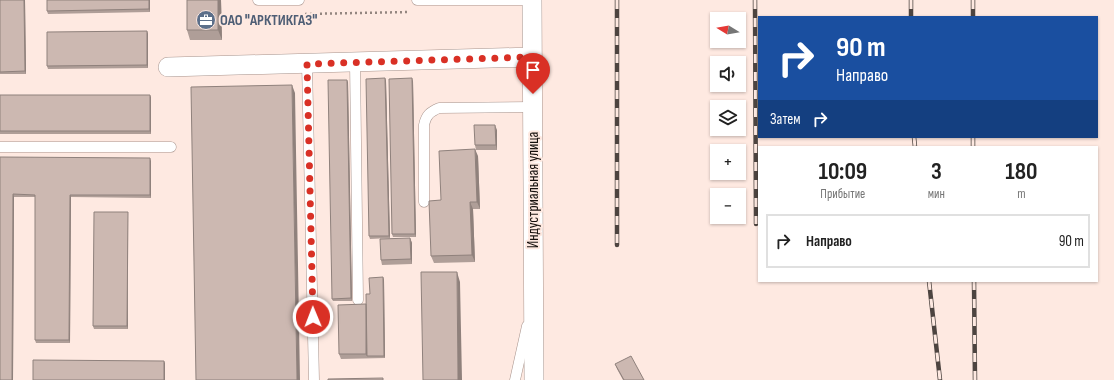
<!DOCTYPE html>
<html lang="ru">
<meta charset="utf-8">
<style>
:root{--surface:#fff;--page:#f2f2f2;--text:#222;--muted:#767676;--line:#e0e0e0}
body{margin:0;font-family:"Sofia Sans Condensed",sans-serif;background:var(--page);color:var(--text);height:100vh;display:flex;flex-direction:column;font-size:15px;white-space:nowrap}
*{box-sizing:border-box;margin:0}
p{font-size:13px;color:var(--muted)}
.icon{flex:none;width:22px;height:22px;fill:none;stroke:currentColor;stroke-width:2;stroke-linecap:round;stroke-linejoin:round}
.map{position:relative;flex:1;overflow:hidden}
.panel{position:absolute;left:758px;top:146px;width:340px;height:136px;display:flex;flex-direction:column;background:var(--surface);border-radius:0px;box-shadow:0 1px 3px #0004}
.panel>*{flex:none}
.hud{position:absolute;left:758px;top:16px;width:340px;height:122px;border-radius:0px;box-shadow:0 1px 3px #0004;background:#1a4fa0;color:#fff;overflow:hidden}
.needle{width:26px;rotate:281deg}
.buttons{position:absolute;left:710px;top:12px;display:grid;gap:8px}
.buttons a{display:grid;place-items:center;width:36px;height:36px;border-radius:0px;background:var(--surface);box-shadow:0 1px 3px #0004;font-size:20px}
.pin{position:absolute;display:grid;place-items:center;width:34px;height:34px;color:#fff;margin:-41px -17px;border-radius:50% 50% 50% 0;rotate:-45deg;box-shadow:0 0 4px #0007}
.pin .icon{rotate:45deg}
.me{position:absolute;width:44px;margin:-22px;rotate:359deg;stroke-linejoin:round;filter:drop-shadow(0 0 3px #0008)}
.turn{display:flex;align-items:center;gap:14px;height:84px;padding:0 12px;font-size:18px}
.turn .icon{width:52px;height:52px;stroke-width:2.5}
.turn b{display:block;font-size:28px;line-height:34px}
.then{display:flex;align-items:center;height:38px;padding:0 12px;background:#0003;gap:8px;font-size:15px}
.eta{display:flex;justify-content:space-evenly;align-items:center;height:68px;text-align:center}
.eta b{font-size:24px;font-weight:700;line-height:28px}
ul{padding:0;list-style:none}
li{display:flex;align-items:center;gap:12px;height:54px;margin:0 8px 6px;padding:0 4px;border:2px solid var(--line);border-radius:0px}
li div{flex:1}
li b{display:block;font-size:15px}
li em{font-style:normal}
.map>svg:first-child{display:block}
</style>
<div class="map">
<svg width="1114" height="380" viewBox="0 0 1114 380">
<rect width="100%" height="100%" fill="#fee9e1"/>
<g fill="none" stroke-linecap="round" stroke-linejoin="round">
<defs>
<path id="service" d="M258 0H299
M417 0H532
M355 62 358 300
M307 64 314 380
M0 147H171
M424 202V125C426 115 430 112 439 108L533 107
M515 380 527 326"/>
<path id="minor" d="M532 0 534 380
M168 67 532 57"/>
</defs>
<use href="#service" stroke="#a8948d" stroke-width="11"/>
<use href="#minor" stroke="#a8948d" stroke-width="20"/>
<path stroke="#93857f" stroke-width="2.5" stroke-dasharray="2 3" stroke-linecap="butt" d="M305 14 410 12"/>
<use href="#service" stroke="#fff" stroke-width="10"/>
<use href="#minor" stroke="#fff" stroke-width="19"/>
<defs>
<path id="rail" d="M617 0V245
M755 0 756 224
M911 0V17
M973 0V17
M914 137 915 147
M973 137V147
M929 281 940 380
M974 281 975 380"/>
</defs>
<use href="#rail" stroke="#4d4440" stroke-width="4.5"/>
<use href="#rail" stroke="#fee9e1" stroke-width="3" stroke-dasharray="9" stroke-linecap="butt"/>
</g>
<path fill="#af9e98" d="M0 0H25L26 74H0Z
M150 0V12L48 14 47 11Z
M221 0 222 40H190L187 30Z
M147 31 148 34V68L48 69 47 66Z
M385 78 386 81 390 238 370 239 369 236Z
M413 81 416 237H393L392 234Z
M348 82 352 301H333L332 299Z
M0 95 151 97V134H0Z
M497 130V150H476L475 145Z
M478 156 480 209H473L475 262 434 263 431 256 441 200Z
M0 157 151 161V198L71 197 70 343H36L35 340V197H14L13 380Z
M128 215V329H94L93 326Z
M410 238 412 243V264L382 265 381 260Z
M383 277 384 280 385 358 341 359 339 354 367 307 370 294Z
M615 364 644 380H623L617 369Z"/>
<path fill="#8f817c" d="M24 0H25L26 74 25 71Z
M149 0H150V12L149 9Z
M218 0H221L222 40 218 30Z
M147 31 148 34V68L147 65Z
M385 78 386 81 390 238 389 236Z
M412 78 413 81 416 237 415 234Z
M347 80 348 82 352 301 351 298Z
M292 85 295 93 300 380H297Z
M150 95 151 97V134L150 131Z
M495 125 497 130V150L496 145Z
M475 149 478 156 480 209 477 202Z
M150 158 151 161V198L150 195Z
M13 194 14 197 13 380H12Z
M70 195 71 197 70 343 69 340Z
M470 202 473 209 475 262 472 255Z
M128 212V329L127 326Z
M410 238 412 243V264L411 259Z
M457 272 460 282 462 380H458Z
M383 277 384 280 385 358 384 356Z
M366 304 367 309V356L366 354Z
M164 361 165 363V380H164Z"/>
<path fill="#ccb8b1" stroke="#8f817c" d="M0 0H24L25 71 0 72Z
M47 0H149V9L47 11Z
M187 0H218V30H187Z
M147 31V65L47 66V32Z
M385 78 389 236H369L366 79Z
M412 78 415 234H392L389 79Z
M328 80H347L351 298 332 299Z
M292 85 297 380H196L191 87Z
M0 95H150V131H0Z
M474 125H495L496 145H475Z
M475 149 477 202H470L472 255 431 256 429 201 441 200 439 151Z
M0 157 150 158V195H70L69 340H35V195L13 194 12 380H0Z
M94 212H128L127 326H93Z
M410 238 411 259 381 260 380 239Z
M421 272H457L458 380H423Z
M383 277 384 356H367L366 294H370L369 278Z
M366 304V354H339L338 305Z
M631 356 644 380H624L615 364Z
M33 360 164 361V380H33Z
M383 378V380H328V379Z"/>
<g fill="none" stroke-linecap="round" stroke-linejoin="round">
<path stroke="#d93025" stroke-width="7" stroke-dasharray="0 12.6" d="M313 317 307 64 532 57 533 94"/>
</g>
<defs>
<symbol id="office-disc" viewBox="-11 -11 22 22"><circle r="9.5" fill="#5c6f8a" stroke="#fee9e1"/><path d="M-6-3h4V-5.5h4V-3h4V5H-6ZM-1-4.5V-3h2v-1.5ZM-6 0V1H6V0Z" fill="#fff"/></symbol>
</defs>
<g fill-rule="evenodd">
<use href="#office-disc" x="195" y="9" width="22" height="22"/>
</g>
<g text-anchor="middle" stroke-width="4" stroke-linejoin="round" paint-order="stroke">
<g font-size="15" font-weight="bold" fill="#4e5e75" stroke="#fee9e1" text-anchor="start">
<text x="220" y="25">ОАО "АРКТИКГАЗ"</text>
</g>
<g font-size="15" fill="#17110e" stroke="#fee9e1">
<text transform="translate(533 190) rotate(-90)" y="5">Индустриальная улица</text>
</g>
</g>
</svg>
<div class="buttons">
<a><svg class="needle" viewBox="-14 -14 28 28"><path d="M0-13l5 13h-10z" fill="#e53935"/><path d="M0 13l5-13h-10z" fill="#767676"/></svg></a>
<a><svg class="icon" aria-label="sound" viewBox="0 0 24 24"><path d="M4 9h4l5-4v14l-5-4H4zM17 9q2 3 0 6"/></svg></a>
<a><svg class="icon" aria-label="layers" viewBox="0 0 24 24"><path d="M12 4l9 5-9 5-9-5zM3 14l9 5 9-5"/></svg></a>
<a>+</a>
<a>−</a>
</div>
<div class="pin" style="left:533px;top:94px;background:#d93025"><svg class="icon" aria-label="arrive" viewBox="0 0 24 24"><path d="M6 21V4h12l-3 4 3 4H6"/></svg></div>
<svg class="me" style="left:313px;top:317px" viewBox="-20 -20 40 40"><circle r="17" fill="#d93025" stroke="#fff" stroke-width="3"/><path d="M0-11L8 9 0 5-8 9z" fill="#fff"/></svg>
<div class="hud">
<div class="turn"><svg class="icon" aria-label="right" viewBox="0 0 24 24"><path d="M7 20v-9h11M14 6l5 5-5 5"/></svg><div><b>90 m</b>Направо</div></div>
<div class="then">Затем<svg class="icon" aria-label="right" viewBox="0 0 24 24"><path d="M7 20v-9h11M14 6l5 5-5 5"/></svg></div>
</div>
<section class="panel">
<div class="eta">
<div><b>10:09</b><p>Прибытие</p></div>
<div><b>3</b><p>мин</p></div>
<div><b>180</b><p>m</p></div>
</div>
<ul>
<li><svg class="icon" aria-label="right" viewBox="0 0 24 24"><path d="M7 20v-9h11M14 6l5 5-5 5"/></svg><div><b>Направо</b></div><em>90 m</em></li>
</ul>
</section>
</div>
